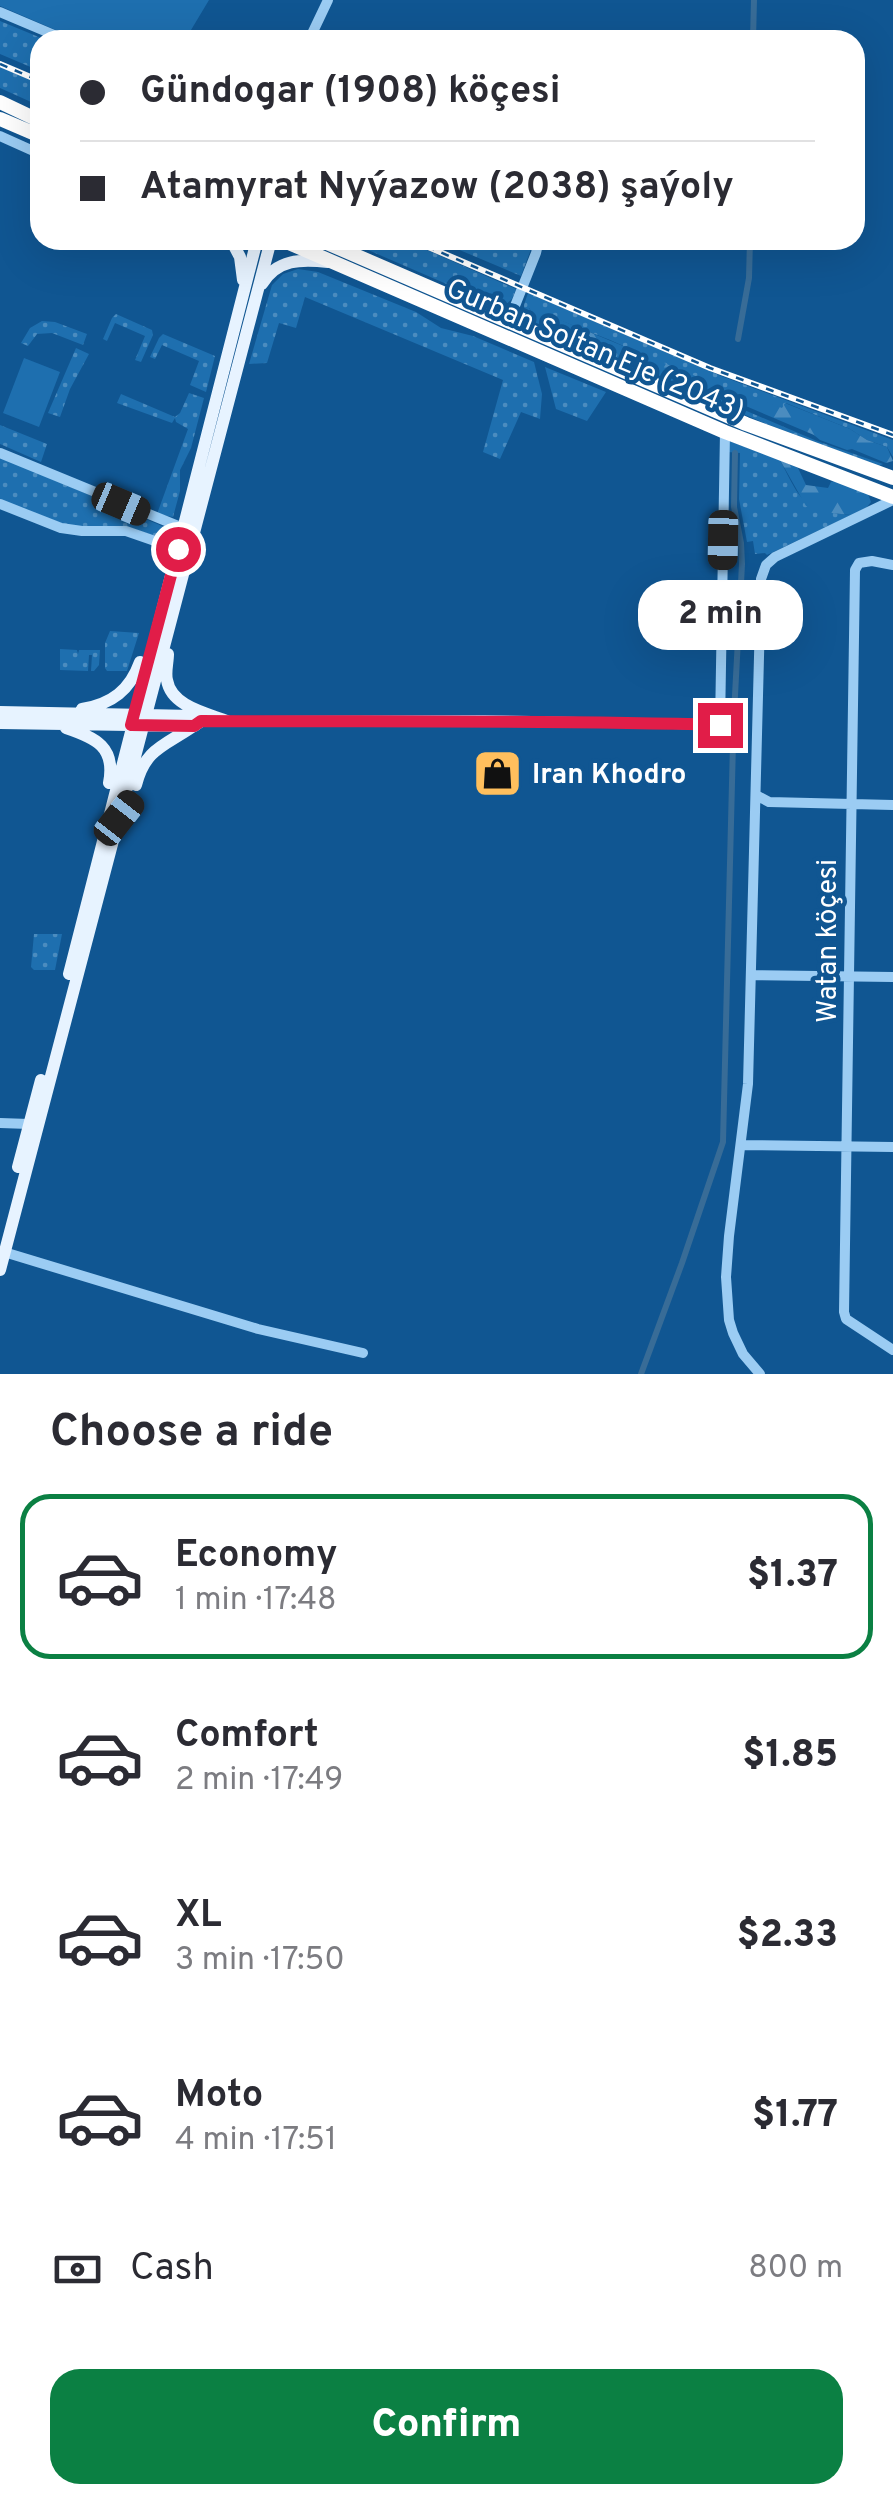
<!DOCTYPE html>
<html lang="en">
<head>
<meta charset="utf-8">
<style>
	:root { --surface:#fff; --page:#f2f2f3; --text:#2b2b33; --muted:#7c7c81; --line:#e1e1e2; --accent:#0b8043 }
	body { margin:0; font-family:Overpass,sans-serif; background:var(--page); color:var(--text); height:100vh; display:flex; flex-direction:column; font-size:38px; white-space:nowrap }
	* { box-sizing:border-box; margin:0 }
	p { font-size:32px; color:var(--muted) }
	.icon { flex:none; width:55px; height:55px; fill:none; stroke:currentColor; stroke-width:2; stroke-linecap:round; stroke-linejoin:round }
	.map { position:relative; height:1374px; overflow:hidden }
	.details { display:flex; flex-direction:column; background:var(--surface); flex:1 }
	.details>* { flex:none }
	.guide { position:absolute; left:30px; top:30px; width:835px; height:220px; border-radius:30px; box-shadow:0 10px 40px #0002; display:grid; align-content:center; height:220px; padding:0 50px; background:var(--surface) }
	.end { position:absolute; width:45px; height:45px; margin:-22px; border:12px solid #e11d48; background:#fff; box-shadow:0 0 0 5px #fff }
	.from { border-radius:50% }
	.bubble { position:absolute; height:70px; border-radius:30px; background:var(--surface); box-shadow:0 10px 40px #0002; font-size:32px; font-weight:800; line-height:70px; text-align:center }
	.car { position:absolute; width:30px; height:60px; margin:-30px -15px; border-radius:12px; box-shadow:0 0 8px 2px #0007; background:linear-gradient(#222 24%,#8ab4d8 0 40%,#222 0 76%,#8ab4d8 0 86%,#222 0) }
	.guide b { display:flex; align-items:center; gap:35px; height:95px; font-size:38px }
	.guide b+b { border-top:2px solid var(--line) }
	.guide i { width:25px; height:25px; background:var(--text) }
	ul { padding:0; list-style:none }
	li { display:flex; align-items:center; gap:30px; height:165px; margin:0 20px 15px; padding:0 30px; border:5px solid transparent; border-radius:30px }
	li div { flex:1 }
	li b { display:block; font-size:38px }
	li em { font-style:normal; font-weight:800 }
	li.selected { border-color:var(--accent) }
	li>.icon { width:90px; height:90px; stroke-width:1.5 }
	h2 { padding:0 50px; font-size:45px; line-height:120px }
	.pay { display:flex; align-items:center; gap:25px; height:110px; padding:0 50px; font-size:38px }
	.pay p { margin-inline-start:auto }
	.action { display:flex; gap:20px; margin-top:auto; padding:20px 50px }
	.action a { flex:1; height:115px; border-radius:30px; background:var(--accent); color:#fff; font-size:40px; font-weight:800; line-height:115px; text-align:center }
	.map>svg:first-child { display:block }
	.green { fill:url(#green-dots) }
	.forest { fill:url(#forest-firs) }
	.pitch { fill:#1e6faf }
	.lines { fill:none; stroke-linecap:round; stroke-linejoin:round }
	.canal { stroke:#386c97; stroke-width:6 }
	.minor { stroke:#9bccf3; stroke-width:10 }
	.major { stroke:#e7f3ff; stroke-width:12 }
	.highway { stroke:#fff; stroke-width:14 }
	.rail-casing { stroke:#fff; stroke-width:6 }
	.rail { stroke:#105692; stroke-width:2.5; stroke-dasharray:8; stroke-linecap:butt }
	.route { stroke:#e11d48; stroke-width:12 }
	.labels { text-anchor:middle; stroke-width:9; stroke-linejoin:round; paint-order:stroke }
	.street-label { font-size:28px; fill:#fff; stroke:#105692 }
	.poi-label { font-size:28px; font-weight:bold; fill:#fff; stroke:#105692; text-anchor:start }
</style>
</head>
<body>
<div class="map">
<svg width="893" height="1374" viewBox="0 0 893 1374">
	<defs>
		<pattern id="green-dots" width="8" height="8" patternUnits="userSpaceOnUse" patternTransform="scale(2.5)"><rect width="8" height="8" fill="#1e6faf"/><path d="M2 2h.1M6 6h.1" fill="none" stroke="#4b8cbf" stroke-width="1.8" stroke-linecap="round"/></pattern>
		<pattern id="forest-firs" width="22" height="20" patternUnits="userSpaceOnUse" patternTransform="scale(2.5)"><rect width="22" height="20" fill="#1e6faf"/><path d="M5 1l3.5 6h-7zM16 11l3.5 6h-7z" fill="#4b8cbf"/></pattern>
	</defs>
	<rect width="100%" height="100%" fill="#105692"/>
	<!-- green -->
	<path class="green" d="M0,21L46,40H40V71L0,54Z
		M0,67L40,84V106L0,88Z
		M345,240H404L516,289L512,299L502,308Z
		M436,240H532L531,249L521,276Z
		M298,269L318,272L416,312L441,328L473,336L534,362L542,394L540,419L521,412L500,459L483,452L503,380L305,297L296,328L279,323L267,363L249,364L272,285L283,274Z
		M528,293L721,376L893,440V457L887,447L867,440L850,429L786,403L783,409L750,396L740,398L610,340L529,308L534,316L608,348L618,350L732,402L730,406L525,318L524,305Z
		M116,314L152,330L153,335L141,362L135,360L145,336L115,323L107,341L103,339L112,318Z
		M42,321L55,322L87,334L83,345L52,333L37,334L28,346L21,343L30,328Z
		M530,322L733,409L735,406L817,441L883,464L879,466L764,423Z
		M163,334L215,356L206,392L190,385L199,361L162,345L155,359L150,357L159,338Z
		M76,348L89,354L70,389L60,417L48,413Z
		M545,367L606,392L587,421L556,409Z
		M189,393L204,398L191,448L180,470V491L173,517L157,514L188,429L176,422L175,418L172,423L117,403L121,394L175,417L180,413Z
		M0,425L47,444L41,462L0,444Z
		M729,441L780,460C801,501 803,511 851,515L767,555L765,553L755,554L753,541L747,542L739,499L740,453L728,452Z
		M0,457L169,529L166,540L129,527L69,526L0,500Z
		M110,631L139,633L127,671H107L105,668V643Z
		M60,649L77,650L78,654L79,650H100L99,665L94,671H91L92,655H89L88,671L60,670Z
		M34,934H62L55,970H34L31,967Z"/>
	<!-- forest -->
	<path class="forest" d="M529,307L722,387L741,398L750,395L782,408L785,403L850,429L867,440L887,447L893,461L886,463L852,449L847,450L820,440L814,435L533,316Z
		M780,460L798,468L806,485L828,488L831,482L835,481L868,494L871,502L867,507L851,515L822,512L806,506Z"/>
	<!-- pitch -->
	<path class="pitch" d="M0,0H209L185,40H79L0,6Z
		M24,358L60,372L39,427L3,413Z"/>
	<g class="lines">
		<!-- canal -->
		<path class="canal" d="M753,40L754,0
			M738,339L749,278L750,240
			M734,714L742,564L741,543L734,507L735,453
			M641,1374L682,1263L723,1142L733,743"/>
		<!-- minor -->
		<path class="minor" d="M0,12L66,40
			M309,40L328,0
			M0,136L40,154
			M509,321L536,253L539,240
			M0,453L183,528
			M0,504L61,528L82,531H126L178,549
			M893,565L872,561L859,563L855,570L844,1312L846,1319L893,1350
			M224,721L484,720L720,725L725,432
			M756,795L769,802L893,805
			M752,975L893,977
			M0,1123L29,1124
			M741,1145L893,1147
			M4,1252L258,1329L363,1353
			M760,1374L743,1354L733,1333L729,1320L726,1277L729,1236L748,1084L761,579L766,565L775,557L893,500"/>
		<!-- major -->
		<path class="major" d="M231,240L240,257L243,280
			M262,284C277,259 301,259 328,262
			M168,654C168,662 165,672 167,680C171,706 206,713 227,721
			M82,709C112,704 130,690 140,662
			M0,712L193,716L201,721
			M0,723L194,726L201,721
			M66,728C96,738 116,747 109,783
			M136,785C145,749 164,746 192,727
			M69,974L257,240
			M18,1167L41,1080
			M0,1270L271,240"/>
		<!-- highway -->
		<path class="highway" d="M0,102L40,121
			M0,119L40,136
			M282,240L725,432L893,497
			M320,240L746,424L893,478"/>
		<defs>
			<path id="rail" d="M0,64L40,81
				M412,240L710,368L893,435"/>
		</defs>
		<!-- rail casing -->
		<use href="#rail" class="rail-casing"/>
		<!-- rail -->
		<use href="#rail" class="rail"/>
	</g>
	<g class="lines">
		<!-- route -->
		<path class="route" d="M178,549L131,725L194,726L201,721C374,722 547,720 720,725"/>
	</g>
	<!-- icons -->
	<defs>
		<symbol id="shop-square" viewBox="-11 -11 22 22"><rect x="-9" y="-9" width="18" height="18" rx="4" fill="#ffbf5d" stroke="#105692"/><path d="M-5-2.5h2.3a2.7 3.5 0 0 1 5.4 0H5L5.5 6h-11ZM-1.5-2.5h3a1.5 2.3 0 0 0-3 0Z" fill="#111"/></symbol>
	</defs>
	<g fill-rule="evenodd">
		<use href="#shop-square" x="470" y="746" width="55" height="55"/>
	</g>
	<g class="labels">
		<!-- street labels -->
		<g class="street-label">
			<text transform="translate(596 348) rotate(23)" y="10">Gurban Soltan Eje (2043)</text>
			<text transform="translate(826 941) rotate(-90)" y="10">Watan köçesi</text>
		</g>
		<!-- poi labels -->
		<g class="poi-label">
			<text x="532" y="783">Iran Khodro</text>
		</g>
	</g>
</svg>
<i class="end from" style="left:178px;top:549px"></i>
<i class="end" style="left:720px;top:725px"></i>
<div class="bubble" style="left:638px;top:580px;width:165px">2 min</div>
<i class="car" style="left:121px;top:504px;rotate:113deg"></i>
<i class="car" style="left:723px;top:540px;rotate:181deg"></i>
<i class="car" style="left:119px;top:818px;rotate:38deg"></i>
<div class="guide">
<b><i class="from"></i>Gündogar (1908) köçesi</b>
<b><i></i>Atamyrat Nyýazow (2038) şaýoly</b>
</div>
</div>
<section class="details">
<h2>Choose a ride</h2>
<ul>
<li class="selected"><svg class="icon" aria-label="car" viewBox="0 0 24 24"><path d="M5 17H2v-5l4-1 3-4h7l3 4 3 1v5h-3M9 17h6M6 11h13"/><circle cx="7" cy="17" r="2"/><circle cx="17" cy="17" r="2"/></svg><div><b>Economy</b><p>1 min · 17:48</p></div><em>$1.37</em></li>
<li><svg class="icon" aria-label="car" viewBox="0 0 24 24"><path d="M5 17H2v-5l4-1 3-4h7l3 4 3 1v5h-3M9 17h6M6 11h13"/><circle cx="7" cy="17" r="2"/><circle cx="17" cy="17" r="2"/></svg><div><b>Comfort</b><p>2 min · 17:49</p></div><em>$1.85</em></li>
<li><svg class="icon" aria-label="car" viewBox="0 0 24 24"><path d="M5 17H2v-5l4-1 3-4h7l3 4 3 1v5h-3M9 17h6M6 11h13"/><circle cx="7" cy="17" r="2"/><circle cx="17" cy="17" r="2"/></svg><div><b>XL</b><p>3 min · 17:50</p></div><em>$2.33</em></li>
<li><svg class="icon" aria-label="car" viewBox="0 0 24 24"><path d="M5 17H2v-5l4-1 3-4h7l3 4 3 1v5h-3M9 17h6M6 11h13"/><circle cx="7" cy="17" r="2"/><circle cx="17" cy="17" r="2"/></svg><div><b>Moto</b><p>4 min · 17:51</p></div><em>$1.77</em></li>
</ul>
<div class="pay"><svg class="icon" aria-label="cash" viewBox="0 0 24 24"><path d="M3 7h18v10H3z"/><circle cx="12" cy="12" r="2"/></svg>Cash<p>800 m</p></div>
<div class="action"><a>Confirm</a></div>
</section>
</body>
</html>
